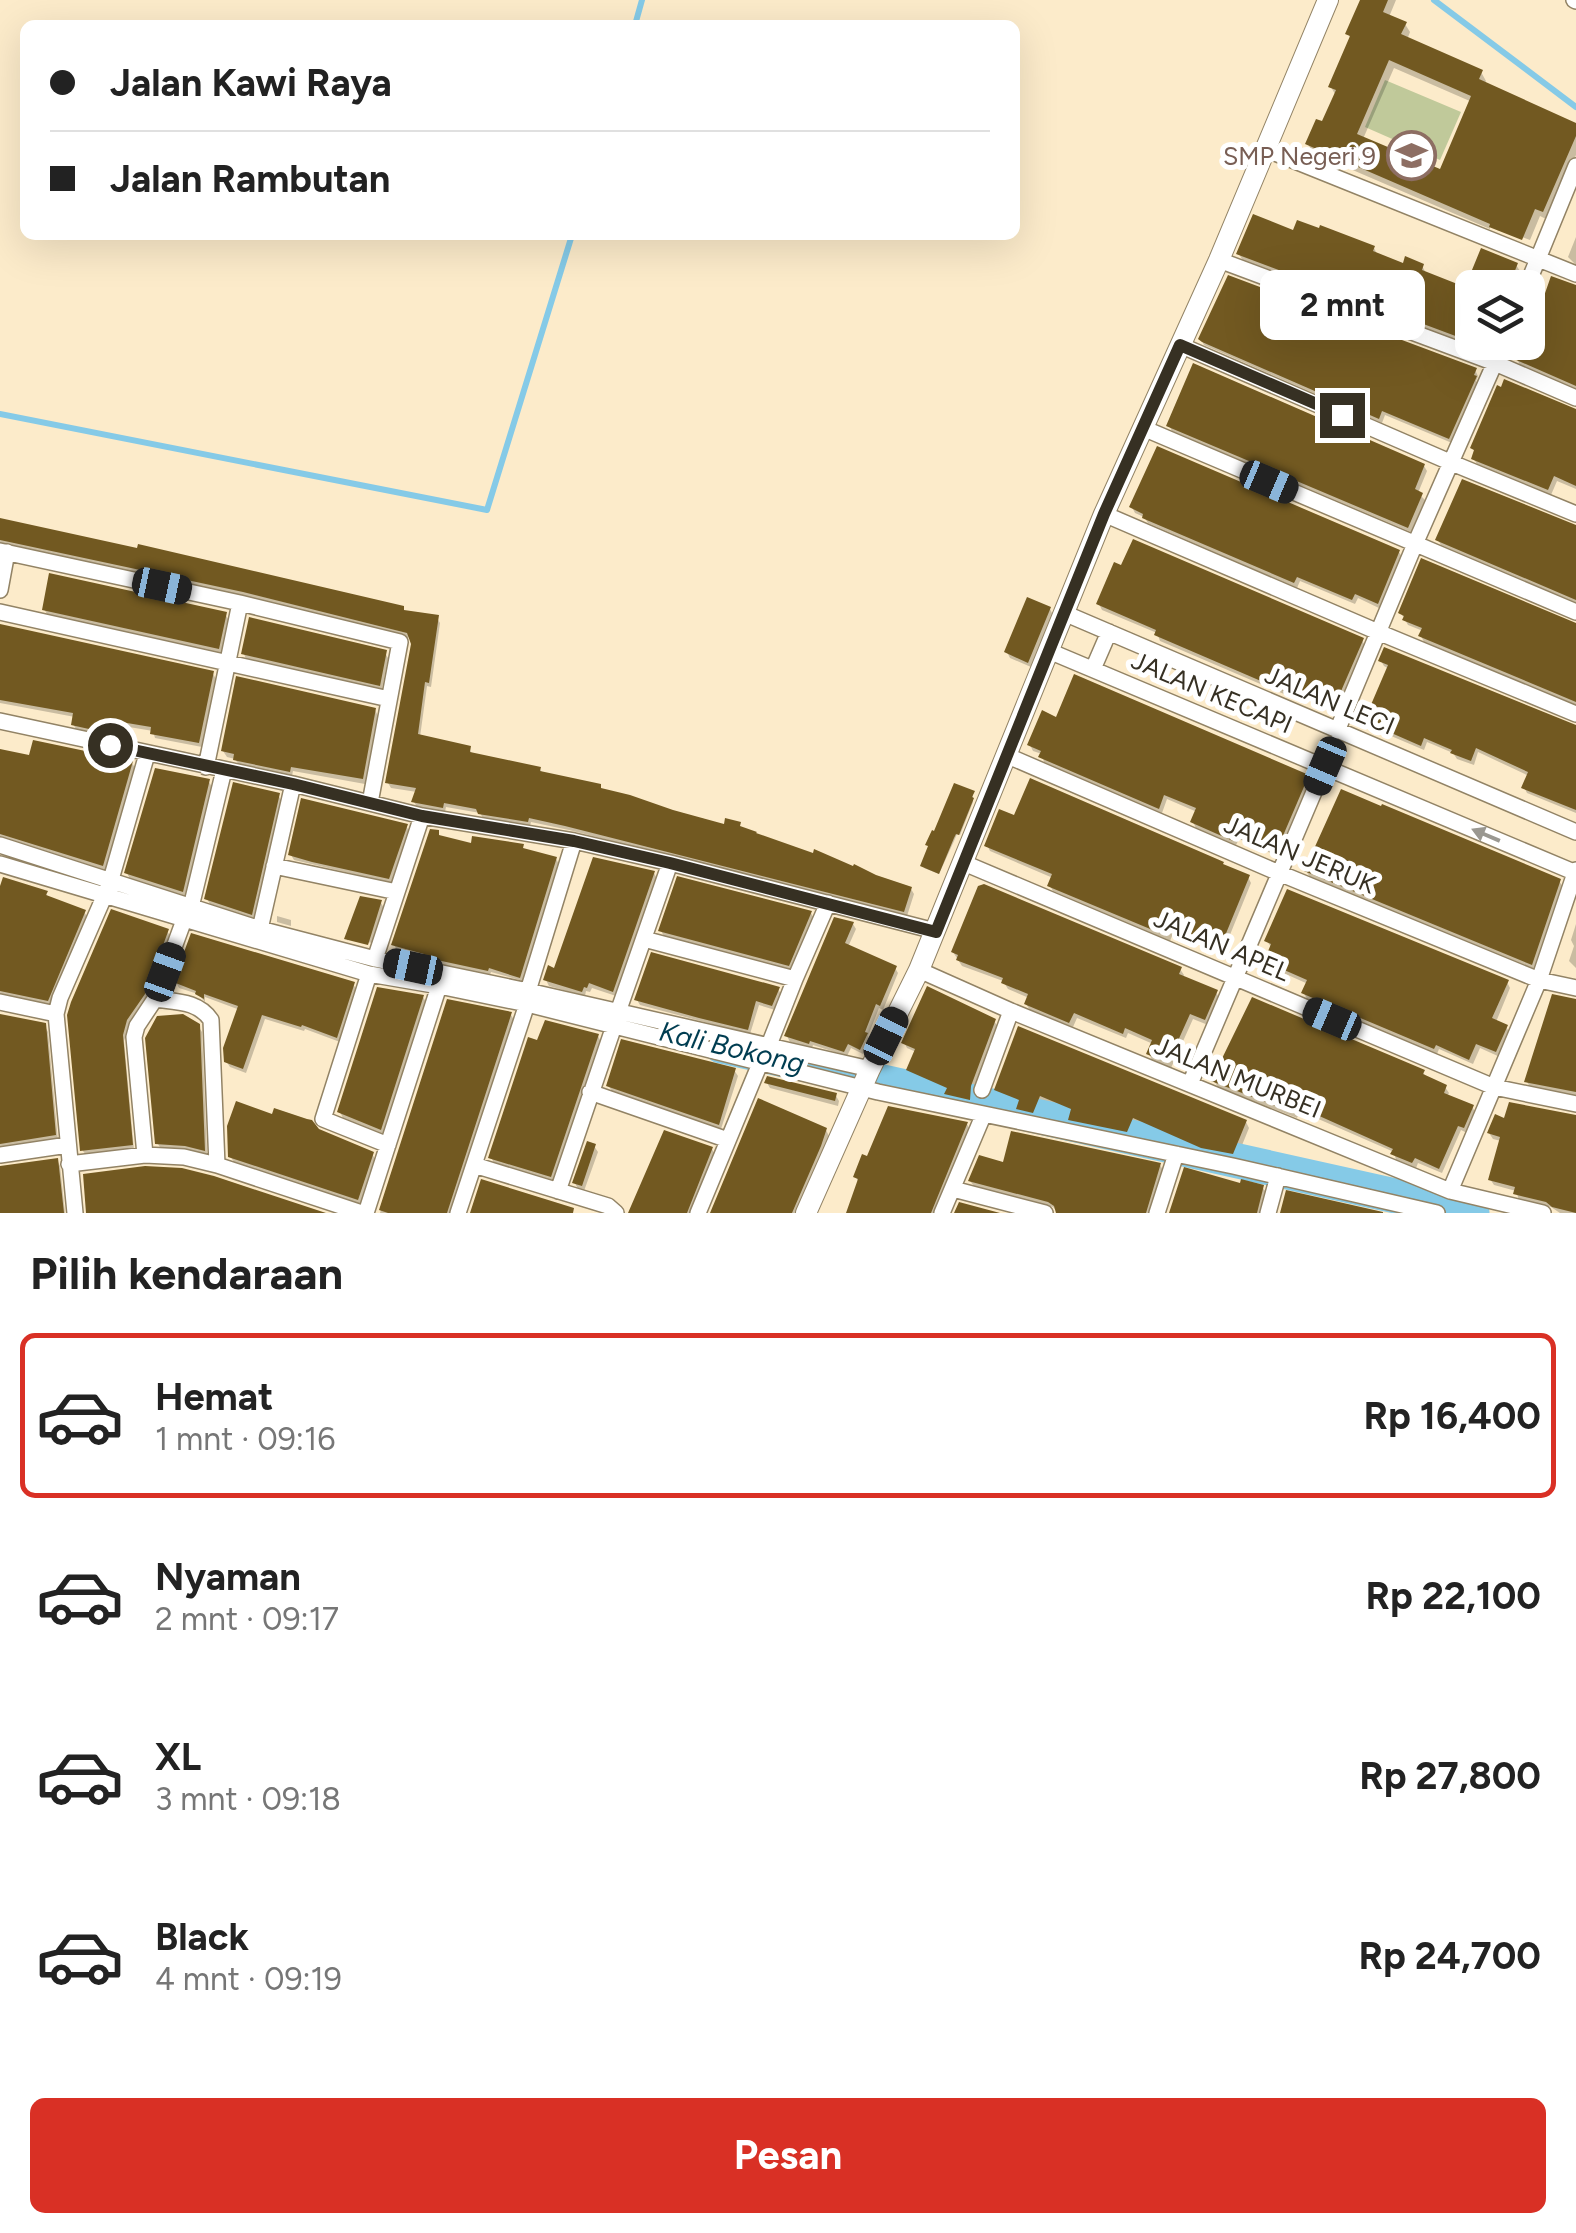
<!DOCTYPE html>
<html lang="id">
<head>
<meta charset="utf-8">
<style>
	:root { --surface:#fff; --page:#f6f6f6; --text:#222; --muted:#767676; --line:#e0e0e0; --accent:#d93025 }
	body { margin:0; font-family:Figtree,sans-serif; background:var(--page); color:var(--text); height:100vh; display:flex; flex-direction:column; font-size:38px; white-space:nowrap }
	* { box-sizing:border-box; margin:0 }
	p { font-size:32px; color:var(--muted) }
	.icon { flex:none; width:55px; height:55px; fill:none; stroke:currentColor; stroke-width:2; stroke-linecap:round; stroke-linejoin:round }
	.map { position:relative; height:1213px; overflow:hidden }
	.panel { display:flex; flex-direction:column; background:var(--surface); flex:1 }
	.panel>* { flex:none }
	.top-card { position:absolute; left:20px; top:20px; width:1000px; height:220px; border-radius:15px; box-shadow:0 10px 40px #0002; display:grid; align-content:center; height:220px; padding:0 30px; background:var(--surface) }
	.fabs { position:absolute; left:1455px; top:270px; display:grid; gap:20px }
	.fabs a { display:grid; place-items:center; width:90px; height:90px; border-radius:15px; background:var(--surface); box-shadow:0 10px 40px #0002; font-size:50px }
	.end { position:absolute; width:45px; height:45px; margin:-22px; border:12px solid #363023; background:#fff; box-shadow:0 0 0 5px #fff }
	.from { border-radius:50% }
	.bubble { position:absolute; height:70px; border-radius:15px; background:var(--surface); box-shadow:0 10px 40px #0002; font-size:32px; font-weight:700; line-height:70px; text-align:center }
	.car { position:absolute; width:30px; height:60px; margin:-30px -15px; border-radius:12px; box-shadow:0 0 8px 2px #0007; background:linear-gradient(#222 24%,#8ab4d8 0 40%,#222 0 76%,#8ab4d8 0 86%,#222 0) }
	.top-card b { display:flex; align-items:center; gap:35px; height:95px; font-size:38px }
	.top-card b+b { border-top:2px solid var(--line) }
	.top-card i { width:25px; height:25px; background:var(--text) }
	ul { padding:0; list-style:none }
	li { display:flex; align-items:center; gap:30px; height:165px; margin:0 20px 15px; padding:0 10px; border:5px solid transparent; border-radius:15px }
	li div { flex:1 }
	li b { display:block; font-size:38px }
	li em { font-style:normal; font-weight:700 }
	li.selected { border-color:var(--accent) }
	li>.icon { width:90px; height:90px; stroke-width:1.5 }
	h2 { padding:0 30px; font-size:45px; line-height:120px }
	.button { display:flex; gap:20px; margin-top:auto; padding:20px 30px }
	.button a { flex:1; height:115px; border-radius:15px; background:var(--accent); color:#fff; font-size:40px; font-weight:700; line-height:115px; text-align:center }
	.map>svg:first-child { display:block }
	.green { fill:#c0c99a }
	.shadow { fill:#0003; fill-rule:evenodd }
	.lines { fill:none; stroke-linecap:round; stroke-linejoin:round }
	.stream { stroke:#85cae7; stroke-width:6 }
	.river { stroke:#85cae7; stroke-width:35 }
	.building { fill:#725921; fill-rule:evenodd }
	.minor-casing { stroke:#928365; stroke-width:18 }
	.tertiary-casing { stroke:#928365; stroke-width:22 }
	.minor { stroke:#fff; stroke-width:15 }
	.tertiary { stroke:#fff; stroke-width:20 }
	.oneway { fill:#9a9891 }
	.route { stroke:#363023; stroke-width:12 }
	.labels { text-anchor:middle; stroke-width:10; stroke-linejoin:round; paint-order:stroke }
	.education-label { font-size:25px; fill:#785e54; stroke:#fff; text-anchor:end }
	.street-label { font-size:25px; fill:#363023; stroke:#fff }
	.water-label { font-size:28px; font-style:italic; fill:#003d51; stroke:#fff }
</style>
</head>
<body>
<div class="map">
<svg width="1576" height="1213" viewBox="0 0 1576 1213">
	<rect width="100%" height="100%" fill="#fcebca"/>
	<!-- green -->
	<path class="green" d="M1385,80L1461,112L1440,160L1365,127Z"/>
	<!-- shadow -->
	<path class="shadow" d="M1363,0H1396L1389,17L1405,24L1410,32L1407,40L1481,72L1486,81L1484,85L1576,126V155L1548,220L1540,216L1530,240L1490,225V229L1313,153L1308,144L1324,125L1336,96L1331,87L1351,39L1348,34ZM1394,68L1472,102L1442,172L1363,139Z
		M1294,233L1374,248L1378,256L1404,266H1422L1426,273L1467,290L1482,251L1516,265L1520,271L1514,288H1472V342H1492L1488,352L1243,261L1239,254Z
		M1576,237V265L1568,257Z
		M1576,288V389L1520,365L1517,359L1528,342V337L1531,338Z
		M1201,339L1475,370L1478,376L1476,381L1478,384L1452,443L1385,415L1382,423L1204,345Z
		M1576,411V489L1557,481L1551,495L1477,464L1473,458L1476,453L1472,448Z
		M1169,425L1424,466L1427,471L1418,493L1425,500L1411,532L1172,431Z
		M1132,507L1399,552L1402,557L1381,609L1358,598L1355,604L1300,581L1297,588L1148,523L1144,517L1135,513Z
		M0,520L405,613L437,618L440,623L431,687L427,686L420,737L469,749L473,755L540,769L543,774L742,830L911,889L914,894L907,916L569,830L531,822L530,826L483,818L480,813L446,807L445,812L417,807L414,802L417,792L391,788L388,783L414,644L411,638L247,597L6,544L0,545Z
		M1576,527V603L1441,545L1438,540Z
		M1099,604L1362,640L1365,646L1339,710L1308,697L1305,703L1160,641L1157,633L1102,610Z
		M44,609L225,614L228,619L221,653L47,614Z
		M1050,609L1053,615L1031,667L1010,658L1007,652Z
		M1401,613L1576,625V705L1424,642L1421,636L1423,631L1408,625Z
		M0,626L213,674L216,679L202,747L155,738L153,731L111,724L109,736L76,729L73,724L75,717L0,703Z
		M385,653L388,658L382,689L246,659L244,654Z
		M1381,661L1576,727V813L1527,793L1524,787L1529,776L1478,752L1474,765L1457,759L1453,753L1427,742L1424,750L1370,727L1367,721L1389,669L1384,666Z
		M375,710L378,716L365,784L293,771L292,776L239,765L235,759L227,757L223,751Z
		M1057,720L1307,777L1311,782L1279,857L1239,839L1236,845L1196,828L1193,822L1197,812L1167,799L1162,813L1044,762L1042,754L1033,751L1030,745Z
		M0,752L31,758L132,763L135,768L105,870L6,838L0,841Z
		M209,782L212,787L185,896L130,879L127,873Z
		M973,793V802L960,835L957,834L954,841L939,874L924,868Z
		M278,795L281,800L254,918L210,904L207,899Z
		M1015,818L1224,867L1248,877L1251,883L1223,952L1174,931L1170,941L1053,891L1050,886L1053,878L990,851L987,845Z
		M406,826L409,831L392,883L294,860L291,855Z
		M438,833L441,838L473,846H522L525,851L556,859L559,864L523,981L491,972L490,975L428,962L426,958L397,950L394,945Z
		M1306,871L1559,881L1563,887L1535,969L1310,877Z
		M654,873L657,879L616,996L592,988L590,992L586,991L585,996L549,986L546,980Z
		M0,889L46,893L49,899L84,912L88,918L51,1005L0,998Z
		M362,899L381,903L384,908L372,943L348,938V941L347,939Z
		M811,913L814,919L791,970L664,936L661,931Z
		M277,916L291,920V926L277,922Z
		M853,924L856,929L848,947L895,968L898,973L883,1010L879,1008L868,1036L870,1041L863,1054L851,1048L847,1056L813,1045L812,1048L790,1042L787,1036Z
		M1576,924V968L1569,961L1574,946L1571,940Z
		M167,931L170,936L147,999L129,1026L124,1041L134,1150L86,1155L83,1151L70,1015Z
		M1267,941L1507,982L1510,988L1496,1022L1506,1027L1510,1033L1500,1057L1480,1048L1473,1064L1439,1049L1437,1054L1307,999L1304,993L1308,984L1270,967L1267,961L1271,947Z
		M953,952L1180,969L1184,975L1182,978L1216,992L1219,998L1208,1025L1193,1019L1171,1068L1152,1060L1149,1054L1153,1044L1128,1033L1126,1038L1077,1018L1073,1027L1030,1010L1026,1004L1029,998L1008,989L1003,981L962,966Z
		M176,982L353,984L356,989L340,1042L305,1029L304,1031L265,1019L246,1073L230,1067L226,1061L240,1010L205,997V1002L198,994L179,988Z
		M778,989L781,994L775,1010L759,1005L750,1034L640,1005L637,1000Z
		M423,997L426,1002L383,1134L343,1118L340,1112Z
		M1576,1001V1097L1530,1087L1527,1082Z
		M448,1002L511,1015L514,1020L450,1213H380Z
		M0,1016L44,1025L48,1032L58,1141L0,1150Z
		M994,1021L998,1027L973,1093L972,1104L950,1100L948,1092L912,1075L908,1070L916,1052L907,1048L904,1042Z
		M198,1026L202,1032L207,1154L189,1150L161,1149L158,1144Z
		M598,1036L601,1042L554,1181L494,1163L491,1157L539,1044Z
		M734,1070L738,1076L721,1129L612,1091L608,1085Z
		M1423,1072L1427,1079L1445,1087L1449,1093L1447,1097L1472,1107L1476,1113L1467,1133L1461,1130L1442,1173L1418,1163L1416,1168L1396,1160L1394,1152L1300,1111L1297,1118L1218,1087L1214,1081Z
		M767,1083L836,1096L839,1101L838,1106L770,1088Z
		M997,1090L1246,1122L1249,1128L1236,1160L1206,1153L1136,1123L1130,1138L1074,1126L1070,1120L1072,1113L1043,1101L1036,1118L1023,1115L1019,1109L1020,1104L1000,1096Z
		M759,1102L826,1130L829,1136L796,1213H713Z
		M1576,1117V1213H1560L1551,1207L1519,1200L1516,1191L1494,1185L1490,1179L1501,1141L1493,1139L1489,1133L1506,1121Z
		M967,1124L970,1130L935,1213H849L859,1184L856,1177L868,1159Z
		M317,1132L372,1154L375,1159L361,1204L234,1162L230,1156Z
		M665,1133L712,1149L715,1155L692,1213H631Z
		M594,1146L598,1152L584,1191L578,1189L575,1183Z
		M57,1160L60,1166L65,1213H0V1169Z
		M1005,1165H1160L1163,1170L1149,1213L1064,1211L1059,1213L1053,1207L974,1186L970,1181Z
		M1185,1170L1242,1186L1262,1187L1266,1192L1261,1213H1171Z"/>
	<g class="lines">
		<!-- stream -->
		<path class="stream" d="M1434,0L1576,107
			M635,25L642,0
			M0,414L487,510L572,235"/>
		<!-- river -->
		<path class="river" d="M721,1046L1472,1213"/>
	</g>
	<!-- building -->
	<path class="building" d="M1360,0H1388L1383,12L1407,22L1401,34L1483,70L1479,79L1576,123V136L1543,212L1535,209L1522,240L1489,227L1490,224L1305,144L1316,119L1322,121L1336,90L1328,87L1350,36L1345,34ZM1389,60L1471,96L1440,169L1357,134Z
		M1253,214L1293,230L1297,220L1319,228L1320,225L1375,246L1373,251L1403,263L1405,256L1424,264L1422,270L1465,287L1481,248L1518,263L1508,288H1466L1472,290V342H1487L1485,347L1236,254Z
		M1228,275L1477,368L1474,375L1477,376L1449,439L1382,411L1379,419L1202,342L1198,339Z
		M1551,276L1576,285V386L1514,359L1521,342H1528Z
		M1193,363L1425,464L1415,489L1423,493L1408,528L1166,426Z
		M1504,379L1576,409V486L1554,476L1548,490L1471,459L1474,450L1470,448L1497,385L1501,387Z
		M1157,446L1400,550L1378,604L1355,594L1352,600L1297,577L1294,583L1142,518L1143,514L1129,507Z
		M1462,479L1576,525V600L1435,540Z
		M0,518L137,548L138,544L404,606V610L439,615L429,683L425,682L418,734L471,746L470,752L541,767L540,771L601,784V788L630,795L673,810L724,824L725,818L741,822L740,826L757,832L756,833L813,853L814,849L853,866L854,864L876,875L912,887L904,912L565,826L529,818L528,822L478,814L476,809L444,803L443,808L411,802L416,788L385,783L411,644L407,633L243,592L0,540Z
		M1133,539L1364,638L1335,705L1304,692L1302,698L1289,693L1154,635L1156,630L1096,604L1114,562L1121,565Z
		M1421,558L1576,623V702L1418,636L1422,628L1402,620L1404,616L1398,613Z
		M49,573L227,612L219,649L42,610Z
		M1027,597L1051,607L1028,663L1004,652Z
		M249,617L387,650L380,686L241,654Z
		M0,624L214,671L199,743L150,734L151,727L109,720L107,733L71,725L73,713L0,700Z
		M1384,647L1576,725V810L1521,788L1528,772L1476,748L1471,761L1450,753L1452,750L1424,738L1421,746L1364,721L1388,665L1378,661Z
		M1074,674L1309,775L1276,852L1236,835L1233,841L1190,822L1196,808L1164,795L1159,809L1038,757L1041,751L1027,745L1042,710L1056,717Z
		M236,676L376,708L363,779L291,767L290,772L233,760L234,754L221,751Z
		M33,740L133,761L103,866L0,834V749L29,755Z
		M155,768L210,779L183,892L124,873Z
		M1030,778L1224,862L1223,864L1250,875L1220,948L1171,927L1167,936L1047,886L1052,874L984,846L999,809L1014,815Z
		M233,782L280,793L252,915L204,899Z
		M954,783L975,791L972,797L974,798L959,835L956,834L954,838L939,874L920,866L928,846L925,845L932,830L934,831Z
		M1341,789L1381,806L1382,804L1561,879L1532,965L1304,871Z
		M301,798L408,824L389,879L312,862L288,855Z
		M430,829L439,830V835L471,843L472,836L524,844L523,848L557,857L520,978L489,968L488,971L423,957L424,954L391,945Z
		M593,857L655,871L613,992L589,983L587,988L584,987L582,992L543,980L548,965L554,968Z
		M677,876L812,911L789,966L658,931Z
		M3,877L48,891L46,895L86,910L48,1001L0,991V886Z
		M984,884L1182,967L1179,974L1218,990L1205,1020L1190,1014L1168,1063L1146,1054L1152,1040L1125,1028L1123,1034L1074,1013L1069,1023L1024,1004L1028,994L1001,983L1003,978L956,960L958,955L951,952L978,886Z
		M1287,889L1509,980L1492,1018L1508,1025L1496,1052L1476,1044L1469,1060L1436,1045L1434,1049L1301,993L1307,980L1264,961L1271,944L1264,941Z
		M360,896L382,900L368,945L344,939Z
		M111,909L169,929L145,994L127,1020L123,1035L133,1145L80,1151L67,1015L71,1002Z
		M834,917L854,922L845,943L897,966L880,1006L876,1004L865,1032L868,1033L860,1050L848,1044L844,1052L810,1041L809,1044L784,1036Z
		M191,933L355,982L337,1038L302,1025L301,1027L262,1015L243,1069L224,1062L223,1048L238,1006L204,994V999L195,994L196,991L173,982Z
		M651,952L780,987L772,1006L756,1001L748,1030L699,1018L634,1000Z
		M927,986L996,1019L971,1086L970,1100L944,1094L947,1088L906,1070L915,1049L901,1043Z
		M377,987L424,995L381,1130L337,1112Z
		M1552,994L1576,999V1092L1524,1082Z
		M1252,997L1425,1070L1423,1074L1447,1085L1444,1093L1474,1105L1464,1128L1458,1126L1439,1169L1415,1158L1412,1163L1390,1154L1393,1149L1297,1106L1294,1113L1211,1081Z
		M447,999L512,1012L447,1213H388L379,1210Z
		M0,1014L46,1023L56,1135L0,1144Z
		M183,1014L200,1024L205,1151L185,1146L155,1144L145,1038L157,1016Z
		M545,1020L599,1034L551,1177L488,1158L528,1037L537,1040Z
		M1018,1026L1247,1120L1233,1154L1201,1148L1133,1118L1127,1132L1068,1120L1071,1109L1040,1096L1033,1113L1016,1109L1019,1100L994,1090Z
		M621,1039L736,1068L719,1125L606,1086Z
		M767,1076L837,1093L835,1101L764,1083Z
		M758,1098L827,1128L821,1146L792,1213H710Z
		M236,1101L272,1114L274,1108L307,1119L312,1120L319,1129L374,1152L358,1200L228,1157L227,1126Z
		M1509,1102L1576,1115V1213L1552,1207L1546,1202L1513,1194L1515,1187L1488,1180L1500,1137L1487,1133L1495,1114L1504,1118Z
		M888,1106L968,1122L931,1213H846L858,1179L853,1177L862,1154L867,1156Z
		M664,1130L713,1147L687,1213H628Z
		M1011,1131L1161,1163L1146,1213H1056L1054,1206L1048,1202L968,1181L979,1155L1003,1162Z
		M587,1141L596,1144L582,1186L572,1183Z
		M58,1158L64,1213H0V1166Z
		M145,1166L182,1168L214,1176L326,1213H86L83,1174Z
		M1184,1167L1240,1183L1241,1179L1264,1185L1257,1213H1169Z
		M481,1179L574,1208L573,1213H470Z
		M1286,1190L1383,1212V1213H1280Z
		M959,1202L1000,1213H954Z"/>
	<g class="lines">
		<defs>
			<path id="minor" d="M1574,0L1576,1
				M1265,149L1576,274
				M1219,260L1495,363L1576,398
				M1526,288L1576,166
				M1180,345L1452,463L1576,514
				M1143,428L1576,612
				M1104,514L1378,632L1576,714
				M0,551L240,603L400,642L370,803
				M0,590L7,552
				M0,612L389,699
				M1064,613L1576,832
				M1049,651L1576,873
				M1093,669L1109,632
				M0,721L293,784L422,816L574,841L670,863L935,931
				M1337,731L1415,544L1504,342
				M1008,756L1279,873L1539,980L1576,988
				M206,767L240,603
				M0,845L260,929L375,959L528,991L870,1069
				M964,863L1494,1087L1576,1104
				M0,864L369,974L439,986L527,1004L878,1092L1233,1166L1437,1213
				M274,866L397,892
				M191,907L224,770
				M260,929L293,784
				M644,939L795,979L769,1045
				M375,959L422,816
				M919,970L1011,1011L1450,1191L1543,1213
				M369,974L323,1119L388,1145
				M795,979L828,903
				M155,999C177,1002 198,1001 211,1020L217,1165
				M0,1002L56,1014
				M618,1012L670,863
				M1190,1084L1325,766
				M982,1090L1011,1011
				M590,1092L728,1140
				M0,1155L68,1145
				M145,1155L134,1037L137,1026L155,999L184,920
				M69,1164L145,1155L184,1157L217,1165L362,1213
				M474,1165L608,1206L616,1213
				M953,1189L1045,1213
				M558,1191L614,1026
				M1450,1191L1539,980L1576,870
				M75,1213L56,1014L60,998L110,883L147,754
				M366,1213L439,986
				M458,1213L527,1004L528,991L574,841
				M698,1213L761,1061
				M942,1213L983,1116
				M1157,1213L1176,1154
				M1268,1213L1278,1176"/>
			<path id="tertiary" d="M806,1213L870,1069L919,970L1104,514L1219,260L1328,0"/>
		</defs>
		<!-- minor casing -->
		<use href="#minor" class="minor-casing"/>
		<!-- tertiary casing -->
		<use href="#tertiary" class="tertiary-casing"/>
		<!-- minor -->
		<use href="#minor" class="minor"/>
		<!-- tertiary -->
		<use href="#tertiary" class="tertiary"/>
	</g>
	<!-- one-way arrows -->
	<defs><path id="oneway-solid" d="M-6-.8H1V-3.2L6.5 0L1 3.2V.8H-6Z" transform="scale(2.5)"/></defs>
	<use class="oneway" href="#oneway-solid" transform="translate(1486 835) rotate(-157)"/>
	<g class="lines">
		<!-- route -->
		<path class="route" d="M110,745L293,784L422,816L574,841L670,863L936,932L1104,514L1180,345L1342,415"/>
	</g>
	<!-- icons -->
	<defs>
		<symbol id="school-ring" viewBox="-11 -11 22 22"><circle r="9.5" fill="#fff" stroke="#8d6e63" stroke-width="1.5"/><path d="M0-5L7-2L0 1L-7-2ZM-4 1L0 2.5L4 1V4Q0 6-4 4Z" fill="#8d6e63"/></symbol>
	</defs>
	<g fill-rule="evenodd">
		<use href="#school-ring" x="1384" y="128" width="55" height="55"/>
	</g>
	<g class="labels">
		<!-- education labels -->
		<g class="education-label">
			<text x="1376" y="165">SMP Negeri 9</text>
		</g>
		<!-- street labels -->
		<g class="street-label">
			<text transform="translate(1212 692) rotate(23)" y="9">JALAN KECAPI</text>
			<text transform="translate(1330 700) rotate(23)" y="9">JALAN LECI</text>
			<text transform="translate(1300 854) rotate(23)" y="9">JALAN JERUK</text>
			<text transform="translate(1222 945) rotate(23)" y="9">JALAN APEL</text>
			<text transform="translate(1238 1077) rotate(22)" y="9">JALAN MURBEI</text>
		</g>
		<!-- water labels -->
		<g class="water-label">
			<text transform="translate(732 1047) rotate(13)" y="10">Kali Bokong</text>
		</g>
	</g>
</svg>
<div class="fabs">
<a><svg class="icon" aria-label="layers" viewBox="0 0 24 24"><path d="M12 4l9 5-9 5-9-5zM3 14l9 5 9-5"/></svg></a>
</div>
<i class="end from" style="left:110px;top:745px"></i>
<i class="end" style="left:1342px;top:415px"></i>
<div class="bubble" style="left:1260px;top:270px;width:165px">2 mnt</div>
<i class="car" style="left:1269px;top:482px;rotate:113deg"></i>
<i class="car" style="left:162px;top:586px;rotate:102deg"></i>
<i class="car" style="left:1325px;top:766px;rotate:203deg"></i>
<i class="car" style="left:413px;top:967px;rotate:282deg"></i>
<i class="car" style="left:165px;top:972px;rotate:20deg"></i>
<i class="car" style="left:1332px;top:1019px;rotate:293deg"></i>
<i class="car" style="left:886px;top:1036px;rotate:26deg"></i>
<div class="top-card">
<b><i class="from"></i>Jalan Kawi Raya</b>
<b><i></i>Jalan Rambutan</b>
</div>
</div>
<section class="panel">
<h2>Pilih kendaraan</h2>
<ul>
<li class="selected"><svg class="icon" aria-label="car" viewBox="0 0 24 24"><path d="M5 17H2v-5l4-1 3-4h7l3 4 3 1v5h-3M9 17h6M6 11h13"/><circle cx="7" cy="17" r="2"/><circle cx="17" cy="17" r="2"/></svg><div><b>Hemat</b><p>1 mnt · 09:16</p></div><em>Rp 16,400</em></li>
<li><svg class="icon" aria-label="car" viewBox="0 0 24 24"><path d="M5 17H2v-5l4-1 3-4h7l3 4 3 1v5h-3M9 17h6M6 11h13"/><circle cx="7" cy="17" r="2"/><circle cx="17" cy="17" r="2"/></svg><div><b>Nyaman</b><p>2 mnt · 09:17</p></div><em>Rp 22,100</em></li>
<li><svg class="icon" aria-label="car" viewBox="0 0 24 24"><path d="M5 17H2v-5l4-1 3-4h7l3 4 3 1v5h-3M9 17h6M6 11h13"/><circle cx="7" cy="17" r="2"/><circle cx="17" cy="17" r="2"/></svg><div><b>XL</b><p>3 mnt · 09:18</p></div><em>Rp 27,800</em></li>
<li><svg class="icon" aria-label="car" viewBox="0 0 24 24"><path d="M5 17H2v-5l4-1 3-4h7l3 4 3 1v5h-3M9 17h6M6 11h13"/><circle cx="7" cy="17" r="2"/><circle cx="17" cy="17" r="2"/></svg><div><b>Black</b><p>4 mnt · 09:19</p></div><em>Rp 24,700</em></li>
</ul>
<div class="button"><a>Pesan</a></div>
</section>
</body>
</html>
